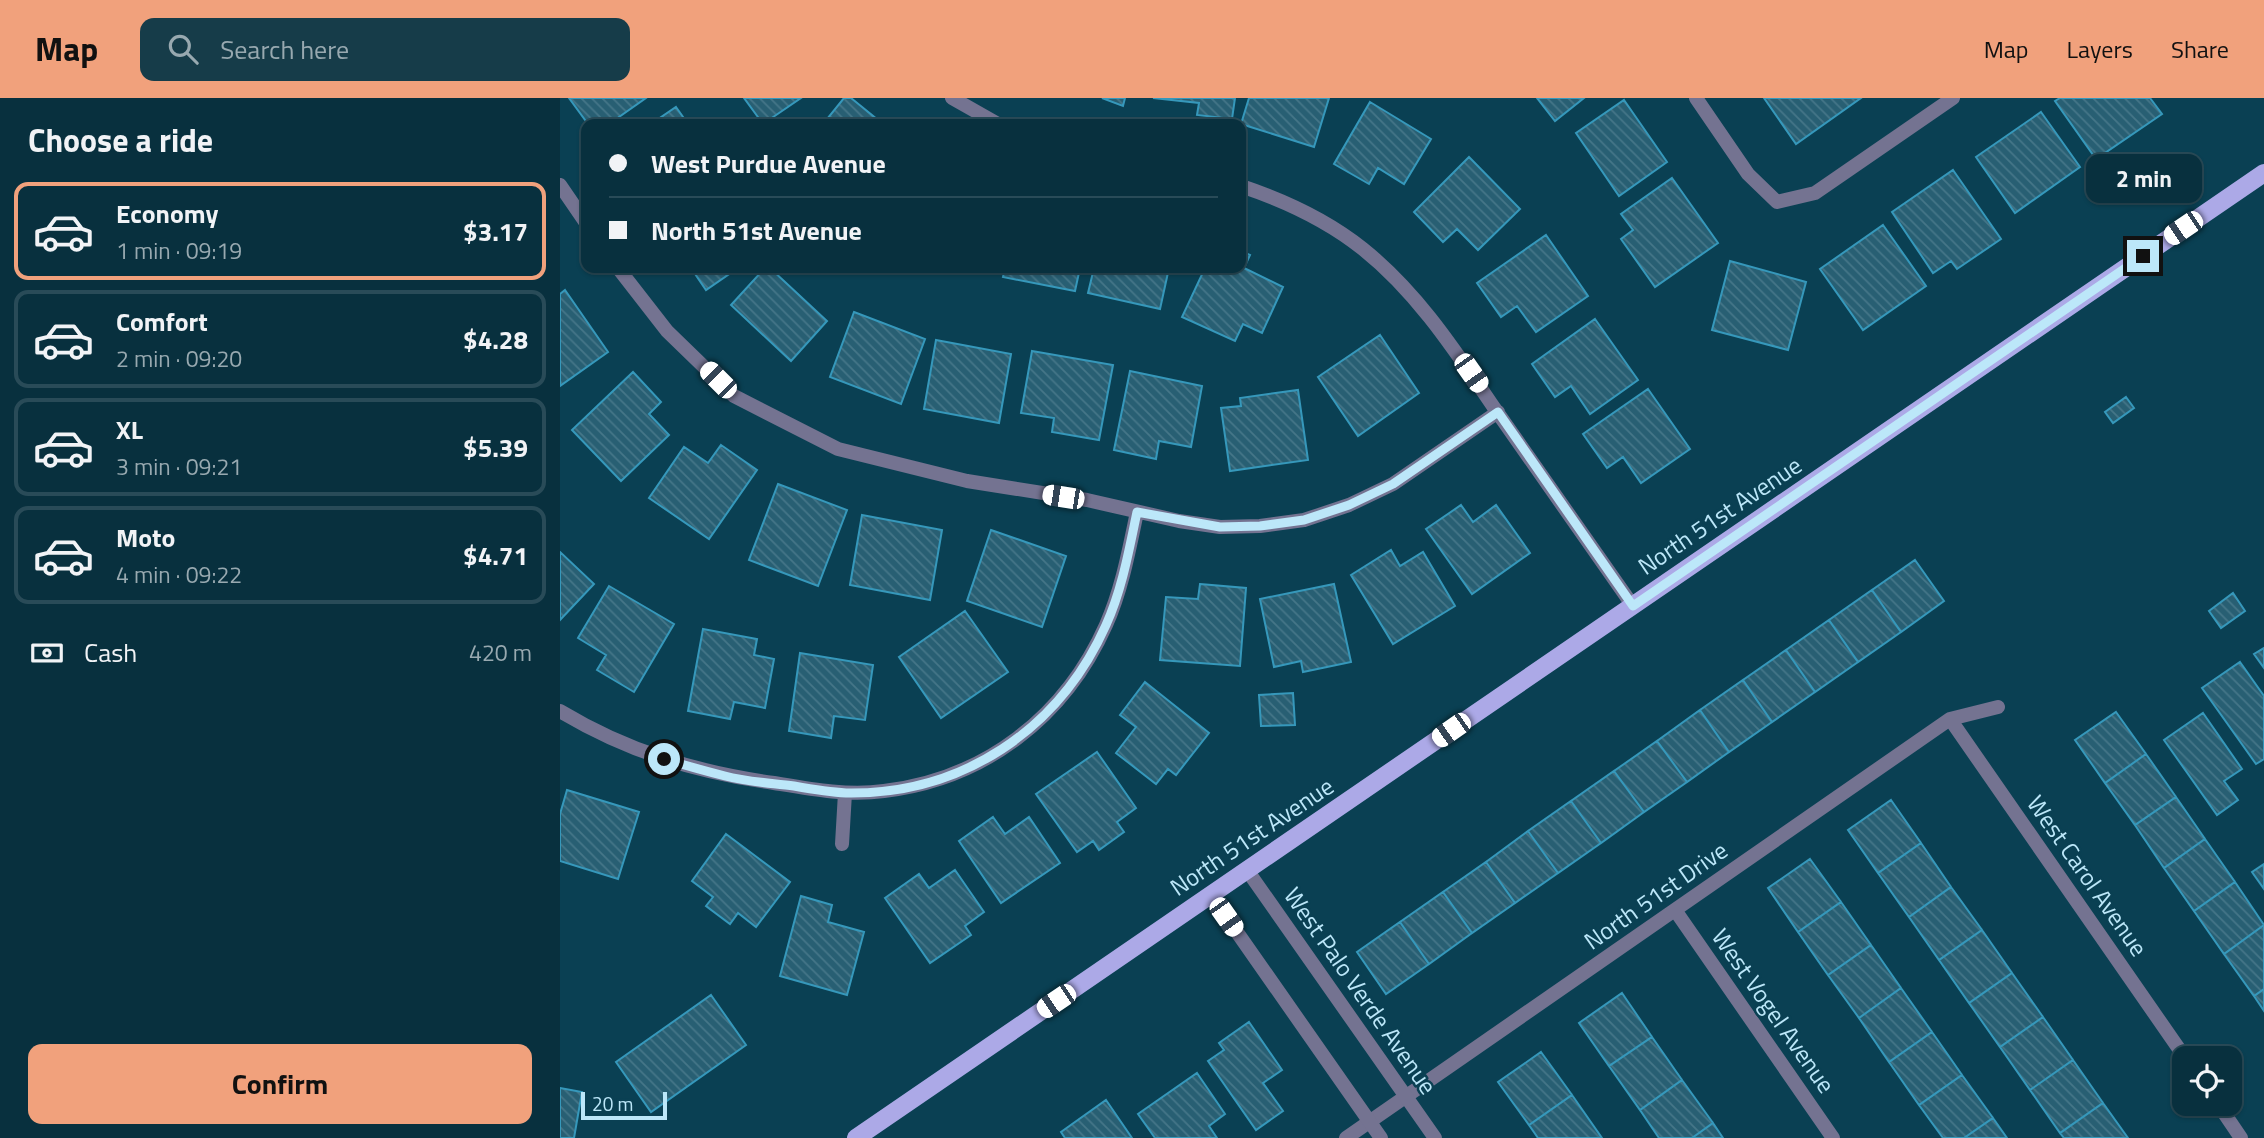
<!DOCTYPE html>
<html lang="en">
<head>
<meta charset="utf-8">
<style>
	:root { --surface:#08303e; --page:#163c49; --text:#f1f3f6; --muted:#98a9b0; --line:#294b58; --accent:#f1a17c }
	body { margin:0; font-family:"Titillium Web",sans-serif; background:var(--page); color:var(--text); height:100vh; display:flex; flex-direction:column; font-size:26px; white-space:nowrap }
	* { box-sizing:border-box; margin:0 }
	p { font-size:23px; color:var(--muted) }
	.icon { flex:none; width:38px; height:38px; fill:none; stroke:currentColor; stroke-width:2; stroke-linecap:round; stroke-linejoin:round }
	.map { position:relative; flex:1; overflow:hidden }
	.side { display:flex; flex-direction:column; background:var(--surface); width:560px }
	.side>* { flex:none }
	.hud { position:absolute; left:21px; top:21px; width:665px; height:154px; border-radius:14px; box-shadow:0 2px 5px #0004,0 0 0 2px var(--line); display:grid; align-content:center; height:154px; padding:0 28px; background:var(--surface) }
	.buttons { position:absolute; left:1612px; top:948px; display:grid; gap:14px }
	.buttons a { display:grid; place-items:center; width:70px; height:70px; border-radius:14px; background:var(--surface); box-shadow:0 2px 5px #0004,0 0 0 2px var(--line); font-size:35px }
	.scale { position:absolute; left:21px; bottom:18px; width:86px; box-sizing:border-box; padding-left:7px; border:4px solid #bce7f9; border-top:0; font-size:19px; line-height:24px; white-space:nowrap; color:#bce7f9; -webkit-text-stroke:5px #0a4053; paint-order:stroke }
	.end { position:absolute; width:32px; height:32px; margin:-16px; border:9px solid #bce7f9; background:#111; box-shadow:0 0 0 4px #111 }
	.from { border-radius:50% }
	.bubble { position:absolute; height:49px; border-radius:14px; background:var(--surface); box-shadow:0 2px 5px #0004,0 0 0 2px var(--line); font-size:23px; font-weight:700; line-height:49px; text-align:center }
	.car { position:absolute; width:21px; height:42px; margin:-21px -10px; border-radius:9px; box-shadow:0 0 5px 2px #0007; background:linear-gradient(#fff 24%,#345 0 40%,#fff 0 76%,#345 0 86%,#fff 0) }
	.hud b { display:flex; align-items:center; gap:24px; height:66px; font-size:26px }
	.hud b+b { border-top:2px solid var(--line) }
	.hud i { width:18px; height:18px; background:var(--text) }
	ul { padding:0; list-style:none }
	li { display:flex; align-items:center; gap:21px; height:98px; margin:0 14px 10px; padding:0 14px; border:4px solid var(--line); border-radius:14px }
	li div { flex:1 }
	li b { display:block; font-size:26px }
	li em { font-style:normal; font-weight:700 }
	li.current { border-color:var(--accent) }
	li>.icon { width:63px; height:63px; stroke-width:1.5 }
	h2 { padding:0 28px; font-size:32px; line-height:84px }
	.pay { display:flex; align-items:center; gap:18px; height:77px; padding:0 28px; font-size:26px }
	.pay p { margin-inline-start:auto }
	.action { display:flex; gap:14px; margin-top:auto; padding:14px 28px }
	.action a { flex:1; height:80px; border-radius:14px; background:var(--accent); color:#111; font-size:28px; font-weight:700; line-height:80px; text-align:center }
	header { display:flex; align-items:center; gap:42px; box-sizing:border-box; height:98px; padding:0 35px; background:var(--accent); color:#111 }
	header strong { font-size:33px }
	nav { display:flex; gap:38px; margin-inline-start:auto; font-size:24px }
	.search { width:490px; height:63px; background:var(--page); display:flex; align-items:center; gap:18px; box-sizing:border-box; padding:0 24px; border-radius:14px; color:var(--muted); font-size:26px }
	main { display:flex; flex:1; min-height:0 }
	.map>svg:first-child { display:block }
	.building { fill:url(#building-back-hatch); stroke:#3698bb; stroke-width:2 }
	.lines { fill:none; stroke-linecap:round; stroke-linejoin:round }
	.minor { stroke:#747391; stroke-width:14 }
	.tertiary { stroke:#747391; stroke-width:14 }
	.primary { stroke:#aca9e7; stroke-width:18 }
	.route { stroke:#bce7f9; stroke-width:9 }
	.labels { text-anchor:middle; stroke-width:5; stroke-linejoin:round; paint-order:stroke }
	.street-label { font-size:24px; fill:#bce7f9; stroke:#0a4053 }
</style>
</head>
<body>
<header>
<strong>Map</strong>
<div class="search"><svg class="icon" aria-label="search" viewBox="0 0 24 24"><circle cx="10" cy="10" r="6"/><path d="M15 15l6 6"/></svg>Search here</div>
<nav><a>Map</a><a>Layers</a><a>Share</a></nav>
</header>
<main>
<section class="side">
<h2>Choose a ride</h2>
<ul>
<li class="current"><svg class="icon" aria-label="car" viewBox="0 0 24 24"><path d="M5 17H2v-5l4-1 3-4h7l3 4 3 1v5h-3M9 17h6M6 11h13"/><circle cx="7" cy="17" r="2"/><circle cx="17" cy="17" r="2"/></svg><div><b>Economy</b><p>1 min · 09:19</p></div><em>$3.17</em></li>
<li><svg class="icon" aria-label="car" viewBox="0 0 24 24"><path d="M5 17H2v-5l4-1 3-4h7l3 4 3 1v5h-3M9 17h6M6 11h13"/><circle cx="7" cy="17" r="2"/><circle cx="17" cy="17" r="2"/></svg><div><b>Comfort</b><p>2 min · 09:20</p></div><em>$4.28</em></li>
<li><svg class="icon" aria-label="car" viewBox="0 0 24 24"><path d="M5 17H2v-5l4-1 3-4h7l3 4 3 1v5h-3M9 17h6M6 11h13"/><circle cx="7" cy="17" r="2"/><circle cx="17" cy="17" r="2"/></svg><div><b>XL</b><p>3 min · 09:21</p></div><em>$5.39</em></li>
<li><svg class="icon" aria-label="car" viewBox="0 0 24 24"><path d="M5 17H2v-5l4-1 3-4h7l3 4 3 1v5h-3M9 17h6M6 11h13"/><circle cx="7" cy="17" r="2"/><circle cx="17" cy="17" r="2"/></svg><div><b>Moto</b><p>4 min · 09:22</p></div><em>$4.71</em></li>
</ul>
<div class="pay"><svg class="icon" aria-label="cash" viewBox="0 0 24 24"><path d="M3 7h18v10H3z"/><circle cx="12" cy="12" r="2"/></svg>Cash<p>420 m</p></div>
<div class="action"><a>Confirm</a></div>
</section>
<div class="map">
<svg width="1704" height="1040" viewBox="0 0 1704 1040">
	<defs>
		<pattern id="building-back-hatch" width="6" height="6" patternUnits="userSpaceOnUse" patternTransform="scale(1.75)"><rect width="6" height="6" fill="#285f73"/><path d="M-1 5l2 2M0 0l6 6M5-1l2 2" fill="none" stroke="#457688"/></pattern>
	</defs>
	<rect width="100%" height="100%" fill="#0a4053"/>
	<!-- building -->
	<path class="building" d="M9,0H86L49,26H28Z
		M184,0H241L203,26Z
		M284,0H291L323,26H263Z
		M542,0H565L563,8Z
		M593,0H675L672,21L637,17L639,5Z
		M689,0H769L754,49L681,26Z
		M977,0H1024L995,23Z
		M1204,0H1301L1236,46Z
		M1500,0H1590L1602,16L1536,61L1495,3Z
		M1064,2L1107,64L1059,98L1016,35Z
		M810,4L871,41L844,86L818,70L809,86L774,66Z
		M116,9L128,26H91Z
		M1481,14L1520,69L1455,115L1416,59Z
		M909,59L960,111L918,152L897,131L883,144L854,114Z
		M1393,72L1441,141L1397,171L1391,163L1373,175L1332,114Z
		M1112,80L1158,145L1095,189L1061,141L1073,132L1061,116Z
		M1323,127L1366,188L1303,232L1260,171Z
		M986,137L1028,198L976,234L957,208L941,219L917,185Z
		M681,153L690,157L684,170L723,189L702,235L683,226L675,243L622,219L645,170H681Z
		M1170,163L1246,184L1228,252L1152,232Z
		M131,170H178L146,192Z
		M205,170H210L267,223L231,263L171,207Z
		M445,170H520L515,193L443,179Z
		M534,170H609L600,211L528,195Z
		M5,192L48,254L0,288V196Z
		M294,214L365,241L341,306L270,279Z
		M1035,221L1078,282L1030,316L1011,288L995,299L972,266Z
		M820,237L859,295L798,338L758,279Z
		M376,242L451,256L439,325L364,311Z
		M472,253L553,267L539,342L492,334L494,320L461,315Z
		M570,273L642,288L631,349L599,343L596,361L554,352Z
		M73,274L101,304L89,316L109,337L61,383L12,332Z
		M1088,291L1130,351L1081,385L1063,359L1047,370L1023,336Z
		M738,292L748,362L670,373L661,310L681,308L680,300Z
		M1566,299L1574,310L1553,325L1545,314Z
		M161,347L197,372L149,441L89,400L124,349L148,365Z
		M218,386L287,412L258,488L189,462Z
		M901,407L913,424L936,407L970,455L912,496L866,431Z
		M302,417L382,432L370,502L290,487Z
		M431,432L506,458L482,529L407,503Z
		M831,452L840,468L863,454L895,508L833,546L791,477Z
		M0,454L34,486L0,522Z
		M1355,462L1384,503L1341,534L1312,492Z
		M640,486L686,490L680,568L600,562L606,499L638,501Z
		M774,486L791,564L743,574L741,563L714,569L700,501Z
		M49,488L114,526L74,594L37,572L46,557L18,540Z
		M1312,492L1341,534L1298,564L1269,522Z
		M1673,495L1685,513L1661,530L1649,513Z
		M405,513L448,574L381,620L339,559Z
		M1269,522L1298,564L1255,594L1226,552Z
		M143,531L197,541L194,557L214,561L205,610L174,604L170,621L128,613Z
		M1704,550V570L1694,556Z
		M1226,552L1255,594L1212,624L1183,582Z
		M240,555L313,567L305,622L274,618L271,640L229,633Z
		M1680,564L1704,598V661L1696,666L1642,590Z
		M1183,582L1212,624L1169,654L1140,612Z
		M585,584L649,635L616,677L608,671L596,686L556,655L576,629L560,617Z
		M733,595L735,627L701,628L699,597Z
		M1140,612L1169,654L1127,684L1097,643Z
		M1556,614L1586,656L1545,685L1515,642Z
		M1643,615L1682,671L1664,683L1678,702L1657,717L1604,642Z
		M1097,643L1127,684L1084,714L1054,673Z
		M537,654L576,710L557,724L564,734L539,752L533,743L517,754L476,696Z
		M1586,656L1616,699L1575,727L1545,685Z
		M1054,673L1084,714L1041,745L1011,703Z
		M7,692L79,714L58,781L0,763V716Z
		M1616,699L1645,741L1604,770L1575,727Z
		M1331,702L1361,745L1318,775L1288,732Z
		M1011,703L1041,745L998,775L968,733Z
		M433,719L445,736L469,719L500,765L441,805L399,743Z
		M968,733L998,775L955,805L926,764Z
		M166,736L230,784L196,829L178,815L170,826L146,808L153,799L132,783Z
		M1645,741L1675,784L1634,813L1604,770Z
		M1361,745L1391,789L1349,819L1318,775Z
		M1250,761L1281,804L1238,834L1208,790Z
		M926,764L955,805L912,835L883,794Z
		M1704,766V791L1692,774Z
		M395,772L424,814L405,828L411,837L370,865L325,800L359,776L369,790Z
		M1675,784L1704,827L1664,856L1634,813Z
		M1391,789L1422,832L1379,862L1349,819Z
		M883,794L912,835L869,866L840,824Z
		M241,798L272,807L268,824L304,834L287,897L220,878Z
		M1281,804L1311,847L1268,877L1238,834Z
		M840,824L869,866L826,896L797,854Z
		M1704,827V891L1694,898L1664,856Z
		M1422,832L1452,875L1409,905L1379,862Z
		M1311,847L1341,890L1299,920L1268,877Z
		M1452,875L1483,919L1440,949L1409,905Z
		M1341,890L1372,934L1329,964L1299,920Z
		M1704,891V913L1694,898Z
		M1062,895L1092,939L1049,968L1019,925Z
		M151,897L186,947L91,1014L56,964Z
		M1483,919L1513,962L1470,992L1440,949Z
		M689,924L722,972L703,985L723,1013L696,1032L648,963L664,952L659,945Z
		M1372,934L1402,977L1359,1007L1329,964Z
		M1092,939L1122,982L1080,1012L1049,968Z
		M981,954L1012,997L969,1027L938,984Z
		M1513,962L1543,1005L1500,1035L1470,992Z
		M637,975L665,1016L649,1028L657,1040H595L578,1016Z
		M1402,977L1433,1020L1404,1040H1383L1359,1007Z
		M1122,982L1153,1025L1132,1040H1099L1080,1012Z
		M0,990L22,994L14,1040H0Z
		M1012,997L1042,1040H978L969,1027Z
		M546,1002L572,1040H505L501,1034Z
		M1543,1005L1568,1040H1504L1500,1035Z
		M1433,1020L1447,1040H1404Z
		M1153,1025L1163,1040H1132Z"/>
	<g class="lines">
		<!-- minor -->
		<path class="minor" d="M392,0L438,26
			M1136,0L1188,76L1217,104L1255,95L1393,0
			M0,87L26,125
			M681,88C723,102 768,123 803,151C858,195 896,254 935,311C981,376 1027,442 1073,508
			M58,170L107,233L174,298L278,351L407,383L527,402L619,423L660,429L700,428L744,422L789,407L833,386L938,314
			M0,613C68,654 136,674 214,685C250,691 287,698 324,693C425,681 505,619 546,527C562,491 569,452 577,414
			M1390,621L1626,961
			M282,746L285,695
			M1115,812L1273,1040
			M1658,1006L1681,1040
			M786,1040L1390,621L1438,609"/>
		<!-- tertiary -->
		<path class="tertiary" d="M687,772L875,1040
			M651,797L821,1040"/>
		<!-- primary -->
		<path class="primary" d="M296,1040L1704,75"/>
	</g>
	<g class="lines">
		<!-- route -->
		<path class="route" d="M104,661C124,667 145,673 165,678C187,684 211,685 234,688C251,691 269,694 286,695C402,697 499,632 546,527C562,492 569,452 577,414L660,429L700,428L744,422L789,407L833,386L938,314L1073,508L1583,158"/>
	</g>
	<g class="labels">
		<!-- street labels -->
		<g class="street-label">
			<text transform="translate(1160 418) rotate(-34)" y="8">North 51st Avenue</text>
			<text transform="translate(692 739) rotate(-34)" y="8">North 51st Avenue</text>
			<text transform="translate(1527 778) rotate(55)" y="8">West Carol Avenue</text>
			<text transform="translate(1096 798) rotate(-35)" y="8">North 51st Drive</text>
			<text transform="translate(800 893) rotate(55)" y="8">West Palo Verde Avenue</text>
			<text transform="translate(1213 913) rotate(55)" y="8">West Vogel Avenue</text>
		</g>
	</g>
</svg>
<div class="buttons">
<a><svg class="icon" aria-label="locate" viewBox="0 0 24 24"><circle cx="12" cy="12" r="6"/><path d="M12 2v4M12 18v4M2 12h4M18 12h4"/></svg></a>
</div>
<div class="scale">20 m</div>
<i class="end from" style="left:104px;top:661px"></i>
<i class="end" style="left:1583px;top:158px"></i>
<div class="bubble" style="left:1526px;top:56px;width:116px">2 min</div>
<i class="car" style="left:1623px;top:130px;rotate:236deg"></i>
<i class="car" style="left:911px;top:275px;rotate:145deg"></i>
<i class="car" style="left:158px;top:282px;rotate:315deg"></i>
<i class="car" style="left:503px;top:399px;rotate:279deg"></i>
<i class="car" style="left:891px;top:632px;rotate:235deg"></i>
<i class="car" style="left:666px;top:819px;rotate:145deg"></i>
<i class="car" style="left:496px;top:903px;rotate:236deg"></i>
<div class="hud">
<b><i class="from"></i>West Purdue Avenue</b>
<b><i></i>North 51st Avenue</b>
</div>
</div>
</main>
</body>
</html>
